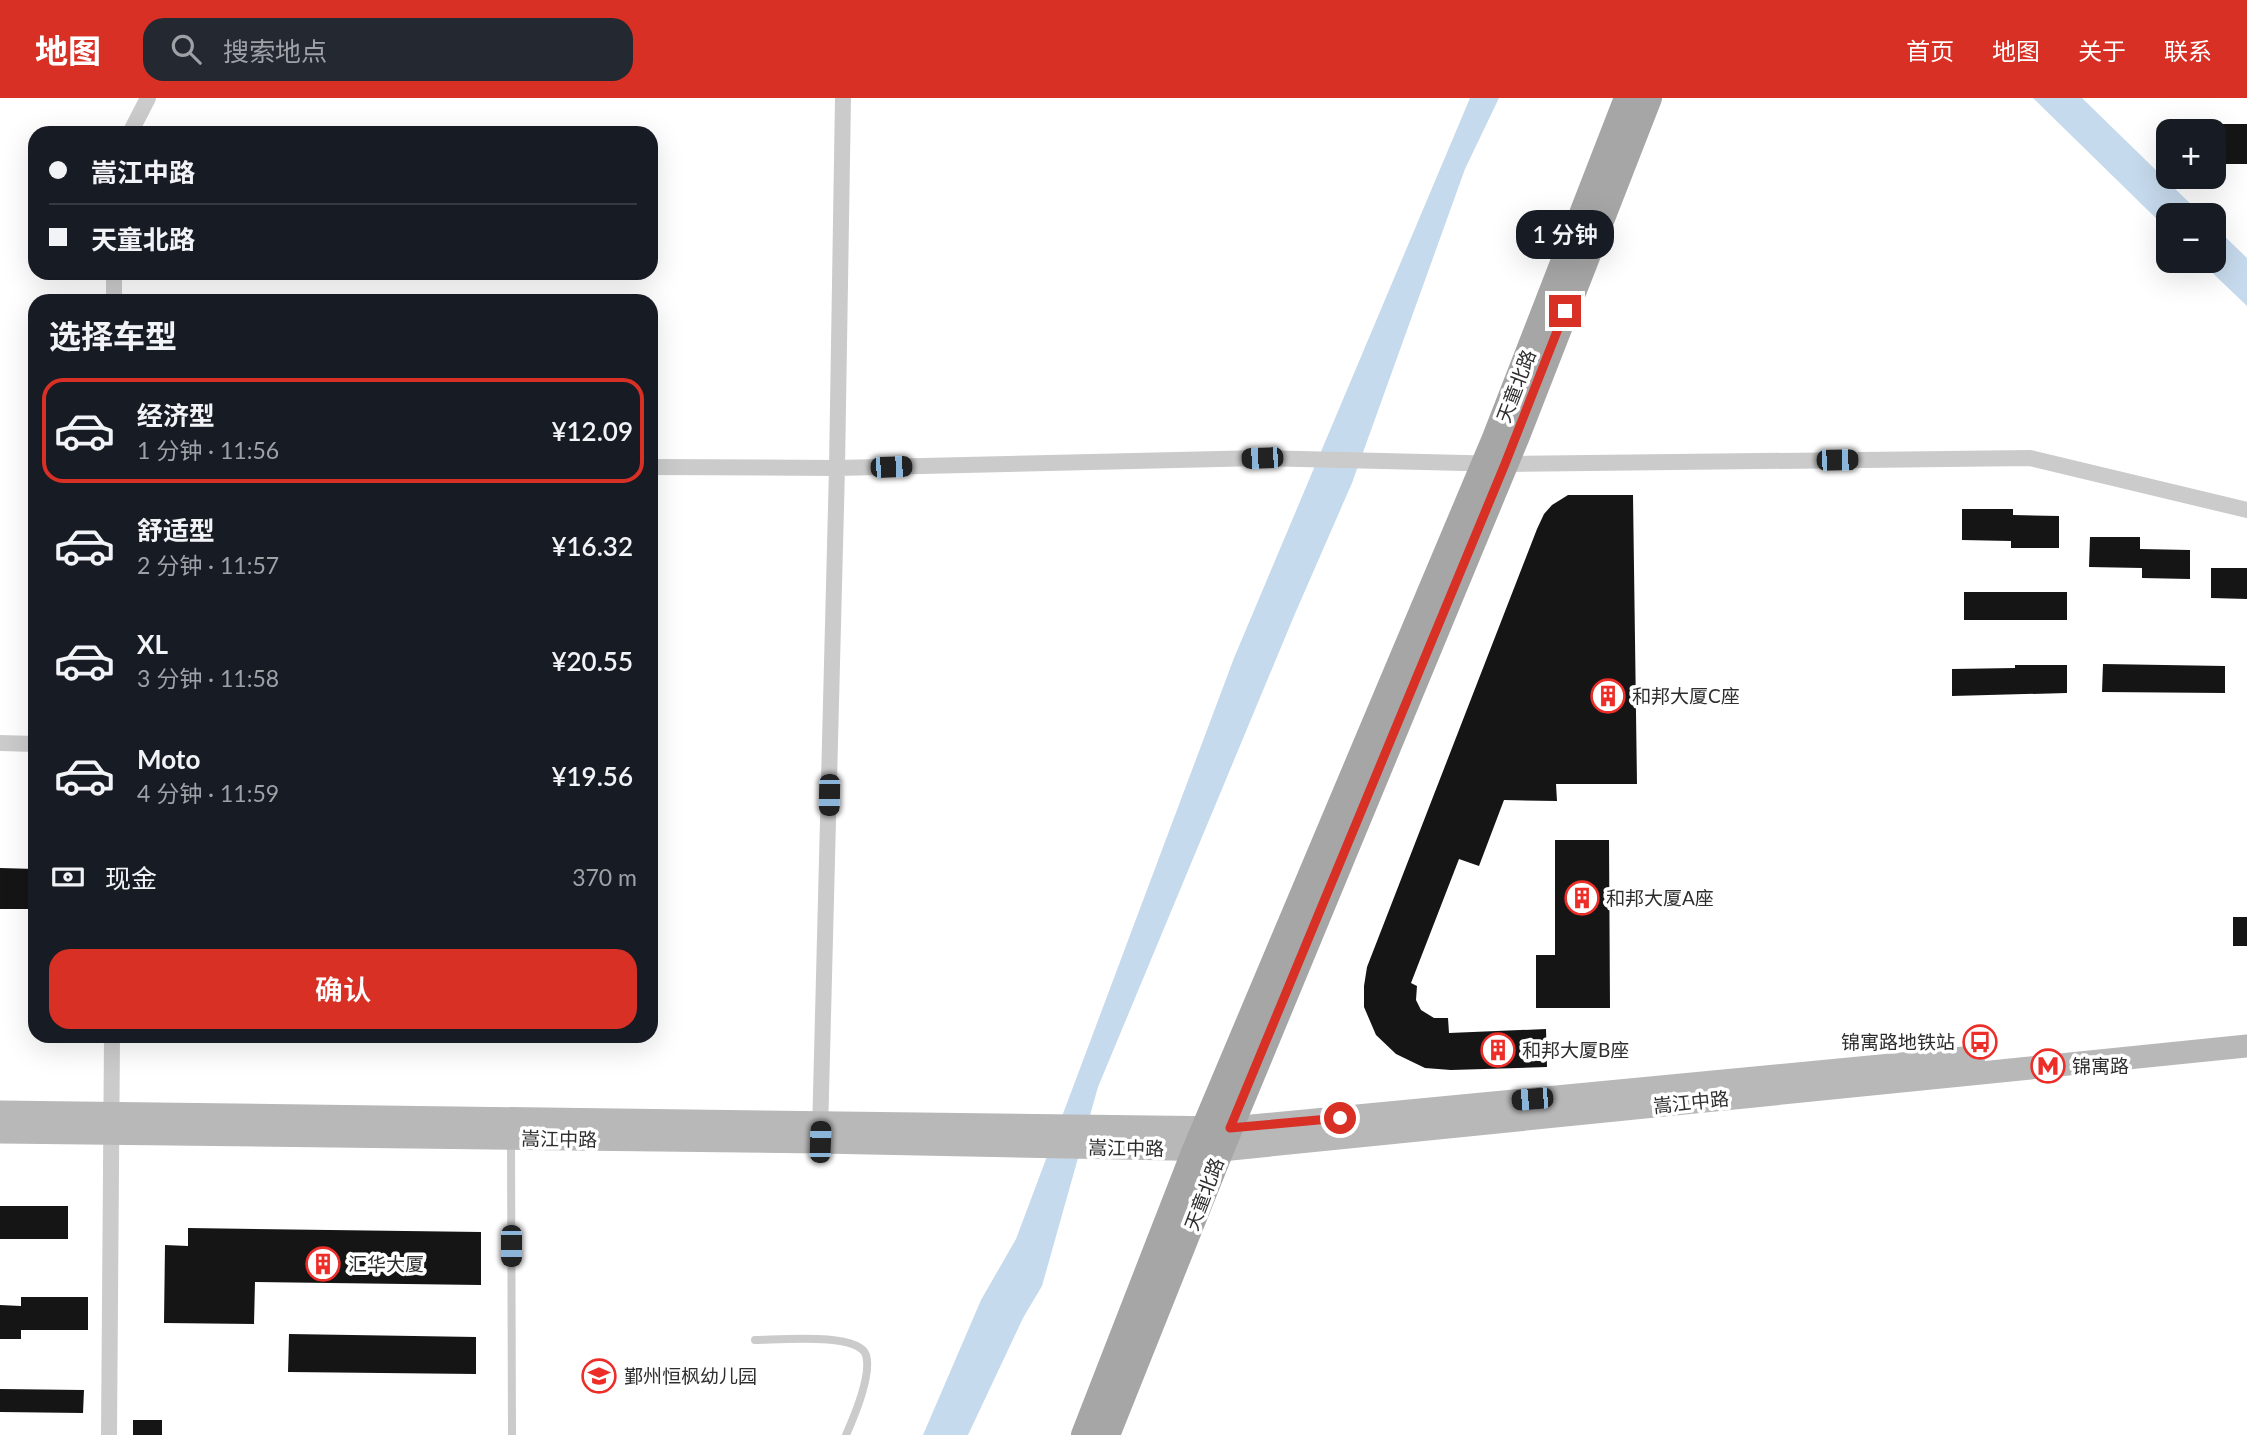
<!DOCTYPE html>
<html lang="zh">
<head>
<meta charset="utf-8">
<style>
	:root { --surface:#171b24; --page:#242831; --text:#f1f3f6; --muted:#9ea1a6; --line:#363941; --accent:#d93025 }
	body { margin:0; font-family:Lato,"Noto Sans SC",sans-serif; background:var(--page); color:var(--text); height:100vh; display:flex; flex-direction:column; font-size:26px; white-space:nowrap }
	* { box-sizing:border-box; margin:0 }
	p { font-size:23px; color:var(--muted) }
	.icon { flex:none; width:38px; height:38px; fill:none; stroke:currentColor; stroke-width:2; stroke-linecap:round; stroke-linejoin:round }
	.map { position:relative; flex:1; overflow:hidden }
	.panel { position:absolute; left:28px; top:196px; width:630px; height:749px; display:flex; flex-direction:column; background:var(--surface); border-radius:21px; box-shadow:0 7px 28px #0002 }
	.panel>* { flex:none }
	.top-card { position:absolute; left:28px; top:28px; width:630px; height:154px; border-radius:21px; box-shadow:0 7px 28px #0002; display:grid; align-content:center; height:154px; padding:0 21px; background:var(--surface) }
	.fabs { position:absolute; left:2156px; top:21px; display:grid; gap:14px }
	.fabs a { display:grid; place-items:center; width:70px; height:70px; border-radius:14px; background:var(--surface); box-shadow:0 7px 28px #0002; font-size:35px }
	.end { position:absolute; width:32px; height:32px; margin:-16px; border:9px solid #d93025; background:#fff; box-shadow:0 0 0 4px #fff }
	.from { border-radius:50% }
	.bubble { position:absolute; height:49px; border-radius:21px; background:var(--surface); box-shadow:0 7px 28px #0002; font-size:23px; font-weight:600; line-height:49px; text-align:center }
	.car { position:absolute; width:21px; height:42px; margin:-21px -10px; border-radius:9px; box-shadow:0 0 5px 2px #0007; background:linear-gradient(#222 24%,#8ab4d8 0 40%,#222 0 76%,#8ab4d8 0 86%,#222 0) }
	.top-card b { display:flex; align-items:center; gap:24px; height:66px; font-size:26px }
	.top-card b+b { border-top:2px solid var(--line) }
	.top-card i { width:18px; height:18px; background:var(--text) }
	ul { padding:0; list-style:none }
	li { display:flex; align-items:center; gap:21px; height:105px; margin:0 14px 10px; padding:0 7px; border:4px solid transparent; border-radius:21px }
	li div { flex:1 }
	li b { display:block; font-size:26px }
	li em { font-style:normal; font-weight:600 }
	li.current { border-color:var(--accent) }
	li>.icon { width:63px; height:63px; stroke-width:1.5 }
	h2 { padding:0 21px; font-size:32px; line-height:84px }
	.pay { display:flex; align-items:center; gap:18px; height:77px; padding:0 21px; font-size:26px }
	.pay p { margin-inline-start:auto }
	.button { display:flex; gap:14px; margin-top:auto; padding:14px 21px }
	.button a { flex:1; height:80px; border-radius:21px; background:var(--accent); color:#fff; font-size:28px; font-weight:600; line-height:80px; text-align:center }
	header { display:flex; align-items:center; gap:42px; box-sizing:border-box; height:98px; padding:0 35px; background:var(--accent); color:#fff }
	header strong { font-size:33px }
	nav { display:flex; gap:38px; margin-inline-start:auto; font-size:24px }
	.search { width:490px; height:63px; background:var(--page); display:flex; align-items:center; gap:18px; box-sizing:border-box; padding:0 24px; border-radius:21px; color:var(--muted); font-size:26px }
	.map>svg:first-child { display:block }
	.water { fill:#c6daed }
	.building { fill:#151515 }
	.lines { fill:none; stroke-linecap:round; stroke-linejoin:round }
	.service { stroke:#cbcbcb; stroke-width:8 }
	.minor { stroke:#cbcbcb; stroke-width:16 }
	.secondary { stroke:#b8b8b8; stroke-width:23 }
	.primary { stroke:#a6a6a6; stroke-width:26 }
	.route { stroke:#d93025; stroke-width:9 }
	.labels { text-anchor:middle; stroke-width:7; stroke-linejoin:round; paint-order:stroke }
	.street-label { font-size:19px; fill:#2e2e2e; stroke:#fff }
	.poi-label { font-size:19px; fill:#2e2e2e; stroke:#fff; text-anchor:start }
</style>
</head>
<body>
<header>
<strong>地图</strong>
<div class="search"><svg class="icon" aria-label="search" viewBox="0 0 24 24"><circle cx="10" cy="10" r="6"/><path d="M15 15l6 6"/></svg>搜索地点</div>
<nav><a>首页</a><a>地图</a><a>关于</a><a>联系</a></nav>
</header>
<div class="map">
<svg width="2247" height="1337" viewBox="0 0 2247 1337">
	<rect width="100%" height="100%" fill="#fff"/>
	<!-- water -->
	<path class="water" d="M1470,0H1499L1465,71L1352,385L1294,518L1098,989L1042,1188L1023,1220L968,1337H923L981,1202L1016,1141L1234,560Z
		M2033,0H2082L2202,117H2168V132Z
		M2214,128L2247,160V208L2200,163H2214Z"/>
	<!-- building -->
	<path class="building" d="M2220,26H2247V66H2220Z
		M1568,397H1633L1637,686H1556L1557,703L1504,702L1479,768L1459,761L1411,885L1417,888L1416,902L1421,912L1434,920H1448L1449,935L1546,931L1547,969L1451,972L1425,970L1396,956L1376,937L1364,909V888L1367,869L1537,431L1544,416L1552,407Z
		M1962,411H2013V417L2059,418V450H2011V443L1962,442Z
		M2090,439H2140V451L2190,452V481L2142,480V470L2089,469Z
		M2211,470H2247V501L2211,500Z
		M1964,494H2067V522H1964Z
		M2103,566L2225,568V595L2102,594Z
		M2015,567H2067V595L1952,598V571L2015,570Z
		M1555,742H1609L1610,910H1536V857H1555Z
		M0,770L35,771V811H0Z
		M2233,819H2247V848H2233Z
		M0,1108H68V1141H0Z
		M188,1130L481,1134V1187L255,1184L254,1226L164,1225L165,1147L188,1148Z
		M21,1199H88V1232H21V1241H0V1207L21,1208Z
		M289,1236L476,1239V1276L288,1274Z
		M0,1291L84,1292L83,1315L0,1314Z
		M133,1322H162V1337H133Z"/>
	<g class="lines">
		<!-- service -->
		<path class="service" d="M511,1043L512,1337
			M755,1242C777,1242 858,1234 866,1257C872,1277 854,1319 846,1337"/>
		<!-- minor -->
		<path class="minor" d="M130,35L148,0
			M114,203V175
			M651,369L837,370L1262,360L1505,366L2030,360L2247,412
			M0,645L35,646
			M820,1035L837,370L843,0
			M109,1337L112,938"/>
		<!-- secondary -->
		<path class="secondary" d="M0,1014L1230,1030L1974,959
			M0,1034L820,1044L1221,1052L2247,948"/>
		<!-- primary -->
		<path class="primary" d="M1084,1337L1195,1052L1495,340L1627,0
			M1107,1337L1221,1052L1517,338L1649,0"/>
	</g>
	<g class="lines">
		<!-- route -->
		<path class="route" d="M1340,1020L1230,1030L1505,366L1565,213"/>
	</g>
	<!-- icons -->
	<defs>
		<symbol id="building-ring" viewBox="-11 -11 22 22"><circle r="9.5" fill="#fff" stroke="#ed2d28" stroke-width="1.5"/><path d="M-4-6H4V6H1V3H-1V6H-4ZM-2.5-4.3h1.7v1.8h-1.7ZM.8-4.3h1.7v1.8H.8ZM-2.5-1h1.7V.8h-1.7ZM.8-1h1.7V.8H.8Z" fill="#ed2d28"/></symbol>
		<symbol id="bus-ring" viewBox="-11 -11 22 22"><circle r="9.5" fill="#fff" stroke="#ed2d28" stroke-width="1.5"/><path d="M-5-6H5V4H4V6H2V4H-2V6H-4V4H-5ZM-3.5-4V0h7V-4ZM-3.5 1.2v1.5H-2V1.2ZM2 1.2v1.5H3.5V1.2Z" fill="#ed2d28"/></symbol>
		<symbol id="metro-ring" viewBox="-11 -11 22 22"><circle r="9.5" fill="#fff" stroke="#ed2d28" stroke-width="1.5"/><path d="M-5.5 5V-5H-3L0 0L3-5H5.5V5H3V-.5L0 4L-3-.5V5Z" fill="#ed2d28"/></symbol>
		<symbol id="school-ring" viewBox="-11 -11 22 22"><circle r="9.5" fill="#fff" stroke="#ed2d28" stroke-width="1.5"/><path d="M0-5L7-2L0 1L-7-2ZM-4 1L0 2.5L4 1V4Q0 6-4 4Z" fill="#ed2d28"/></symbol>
	</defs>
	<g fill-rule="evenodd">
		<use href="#building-ring" x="1589" y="579" width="38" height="38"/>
		<use href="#building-ring" x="1563" y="781" width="38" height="38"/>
		<use href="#bus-ring" x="1961" y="925" width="38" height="38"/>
		<use href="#building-ring" x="1479" y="933" width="38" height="38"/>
		<use href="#metro-ring" x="2029" y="949" width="38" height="38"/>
		<use href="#building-ring" x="304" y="1147" width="38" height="38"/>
		<use href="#school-ring" x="580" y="1259" width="38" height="38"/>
	</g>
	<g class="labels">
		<!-- street labels -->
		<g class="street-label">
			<text transform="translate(1516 288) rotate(-69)" y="7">天童北路</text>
			<text transform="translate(1691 1004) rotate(-6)" y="7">嵩江中路</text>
			<text transform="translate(559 1041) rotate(1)" y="7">嵩江中路</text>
			<text transform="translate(1126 1050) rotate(1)" y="7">嵩江中路</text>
			<text transform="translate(1204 1096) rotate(-69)" y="7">天童北路</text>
		</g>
		<!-- poi labels -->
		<g class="poi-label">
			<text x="1632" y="605">和邦大厦C座</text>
			<text x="1606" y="807">和邦大厦A座</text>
			<text x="1955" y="951" text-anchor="end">锦寓路地铁站</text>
			<text x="1522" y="959">和邦大厦B座</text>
			<text x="2072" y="975">锦寓路</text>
			<text x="348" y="1173">汇华大厦</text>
			<text x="624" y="1285">鄞州恒枫幼儿园</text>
		</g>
	</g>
</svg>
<div class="fabs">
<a>+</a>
<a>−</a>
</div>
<i class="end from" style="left:1340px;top:1020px"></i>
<i class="end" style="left:1565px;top:213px"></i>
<div class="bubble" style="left:1516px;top:112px;width:98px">1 分钟</div>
<i class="car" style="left:1262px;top:360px;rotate:268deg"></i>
<i class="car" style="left:1837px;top:362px;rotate:89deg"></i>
<i class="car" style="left:891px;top:369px;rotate:88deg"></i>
<i class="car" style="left:829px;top:697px;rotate:181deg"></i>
<i class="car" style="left:1532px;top:1001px;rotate:265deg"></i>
<i class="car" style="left:820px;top:1044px;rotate:2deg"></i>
<i class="car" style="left:511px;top:1148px;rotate:180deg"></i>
<div class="top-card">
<b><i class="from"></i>嵩江中路</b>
<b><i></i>天童北路</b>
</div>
<section class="panel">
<h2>选择车型</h2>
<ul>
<li class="current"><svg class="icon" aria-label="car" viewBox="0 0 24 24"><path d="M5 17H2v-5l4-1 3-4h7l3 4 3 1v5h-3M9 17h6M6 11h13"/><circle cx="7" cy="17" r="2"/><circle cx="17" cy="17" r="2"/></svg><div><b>经济型</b><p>1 分钟 · 11:56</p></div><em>¥12.09</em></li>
<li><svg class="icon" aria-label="car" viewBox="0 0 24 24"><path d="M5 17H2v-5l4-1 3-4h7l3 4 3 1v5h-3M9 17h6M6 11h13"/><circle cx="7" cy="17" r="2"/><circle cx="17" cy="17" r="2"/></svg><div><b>舒适型</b><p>2 分钟 · 11:57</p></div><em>¥16.32</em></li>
<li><svg class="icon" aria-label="car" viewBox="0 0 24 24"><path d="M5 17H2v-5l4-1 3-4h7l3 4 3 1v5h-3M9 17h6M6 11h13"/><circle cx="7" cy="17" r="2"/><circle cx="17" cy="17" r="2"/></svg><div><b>XL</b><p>3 分钟 · 11:58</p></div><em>¥20.55</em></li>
<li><svg class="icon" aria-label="car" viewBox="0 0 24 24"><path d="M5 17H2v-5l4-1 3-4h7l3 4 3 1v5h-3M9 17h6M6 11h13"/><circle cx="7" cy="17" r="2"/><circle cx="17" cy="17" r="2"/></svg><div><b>Moto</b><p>4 分钟 · 11:59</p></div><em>¥19.56</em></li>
</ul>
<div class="pay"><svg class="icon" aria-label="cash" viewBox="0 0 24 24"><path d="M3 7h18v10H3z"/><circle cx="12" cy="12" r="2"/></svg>现金<p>370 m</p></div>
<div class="button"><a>确认</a></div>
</section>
</div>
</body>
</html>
